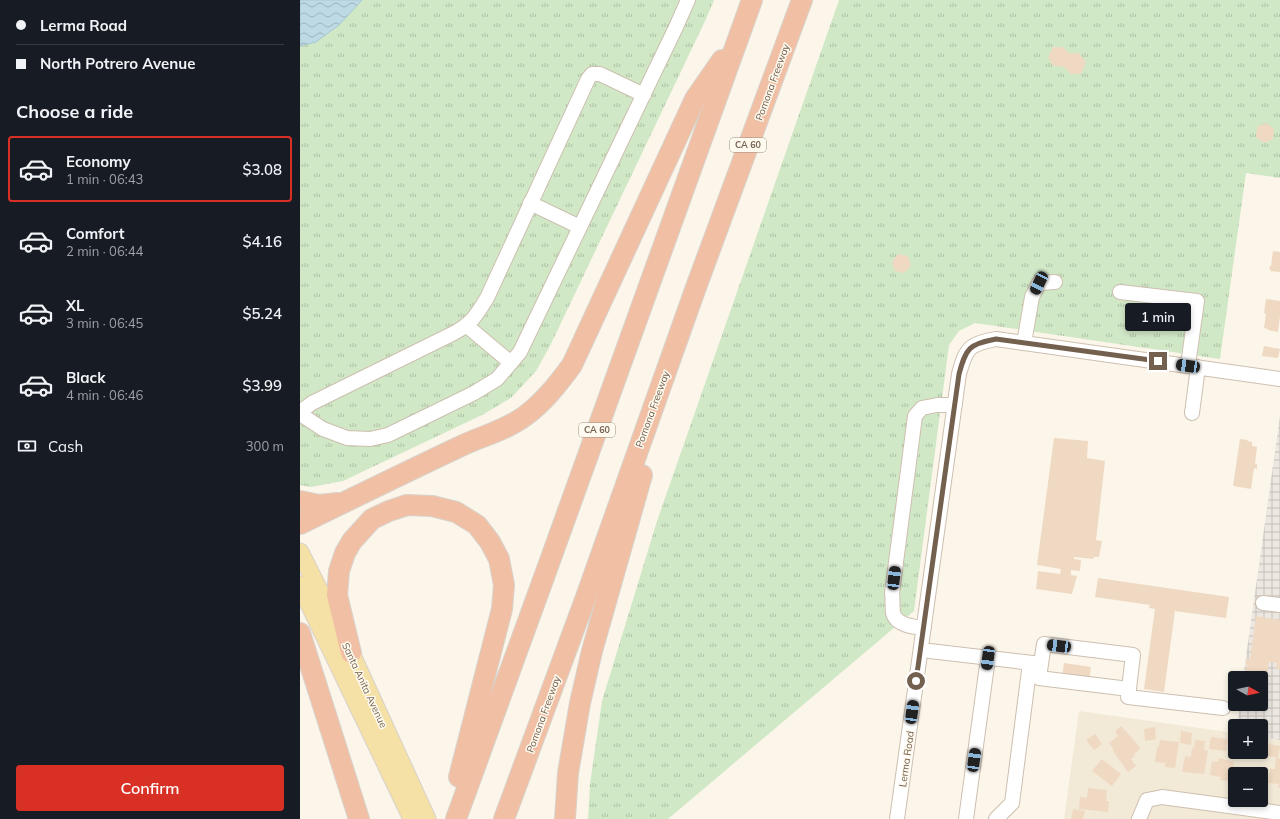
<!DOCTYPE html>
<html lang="en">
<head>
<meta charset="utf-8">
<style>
	:root { --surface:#171b24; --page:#20242c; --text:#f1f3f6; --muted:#9ea1a6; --line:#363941; --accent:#d93025 }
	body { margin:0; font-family:Mulish,sans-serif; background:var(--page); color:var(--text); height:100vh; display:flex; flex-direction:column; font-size:15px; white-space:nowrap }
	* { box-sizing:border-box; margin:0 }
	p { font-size:13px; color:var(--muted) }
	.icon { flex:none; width:22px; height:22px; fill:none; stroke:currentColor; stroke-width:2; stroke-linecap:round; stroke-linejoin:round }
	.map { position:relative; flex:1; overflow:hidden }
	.drawer { display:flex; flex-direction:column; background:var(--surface); width:300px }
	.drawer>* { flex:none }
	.top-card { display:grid; align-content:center; height:88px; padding:0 16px; background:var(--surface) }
	.needle { width:26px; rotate:98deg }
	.controls { position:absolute; left:928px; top:671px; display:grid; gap:8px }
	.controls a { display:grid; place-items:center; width:40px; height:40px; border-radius:4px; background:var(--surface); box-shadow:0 2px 6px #0003; font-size:20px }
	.end { position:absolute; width:18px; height:18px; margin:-9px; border:5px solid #74604e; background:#fff; box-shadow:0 0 0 2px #fff }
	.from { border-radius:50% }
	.bubble { position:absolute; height:28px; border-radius:4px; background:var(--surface); box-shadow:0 2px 6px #0003; font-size:13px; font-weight:600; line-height:28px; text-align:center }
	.car { position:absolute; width:12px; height:24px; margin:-12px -6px; border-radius:5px; box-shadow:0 0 3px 1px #0007; background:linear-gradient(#222 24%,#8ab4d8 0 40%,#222 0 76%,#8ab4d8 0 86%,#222 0) }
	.top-card b { display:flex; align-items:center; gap:14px; height:38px; font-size:15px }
	.top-card b+b { border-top:1px solid var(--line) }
	.top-card i { width:10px; height:10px; background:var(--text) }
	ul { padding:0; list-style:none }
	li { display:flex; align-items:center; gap:12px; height:66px; margin:0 8px 6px; padding:0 8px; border:2px solid transparent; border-radius:4px }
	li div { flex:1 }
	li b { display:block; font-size:15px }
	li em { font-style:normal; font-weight:600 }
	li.on { border-color:var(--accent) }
	li>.icon { width:36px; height:36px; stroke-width:1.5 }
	h2 { padding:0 16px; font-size:18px; line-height:48px }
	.pay { display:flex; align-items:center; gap:10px; height:44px; padding:0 16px; font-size:15px }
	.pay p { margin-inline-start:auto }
	.primary-button { display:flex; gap:8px; margin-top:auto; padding:8px 16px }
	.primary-button a { flex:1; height:46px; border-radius:4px; background:var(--accent); color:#fff; font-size:16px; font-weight:600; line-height:46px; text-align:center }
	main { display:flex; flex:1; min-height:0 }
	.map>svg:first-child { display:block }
	.residential { fill:#f3e9d7; fill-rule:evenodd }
	.industrial { fill:url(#industrial-grid) }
	.grass { fill:url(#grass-tufts) }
	.water { fill:url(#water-waves); stroke:#a5c8d5 }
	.building { fill:#efd9c2 }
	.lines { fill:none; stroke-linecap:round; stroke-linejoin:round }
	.minor-casing { stroke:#cdbfaf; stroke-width:16 }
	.major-casing { stroke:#d8d2cd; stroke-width:19 }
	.highway-casing { stroke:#d8d2cd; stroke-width:22 }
	.minor { stroke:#fff; stroke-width:14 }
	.major { stroke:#f5e0a5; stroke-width:17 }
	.highway { stroke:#f1c0a4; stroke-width:20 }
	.route { stroke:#74604e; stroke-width:5 }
	.labels { text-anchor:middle; stroke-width:3; stroke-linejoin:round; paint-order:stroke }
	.shield { fill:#fefaef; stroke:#9d8e7e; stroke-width:1 }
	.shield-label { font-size:9px; font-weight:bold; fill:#74604e }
	.street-label { font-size:10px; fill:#74604e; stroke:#fefaef }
</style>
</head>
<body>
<main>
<section class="drawer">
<div class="top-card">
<b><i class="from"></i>Lerma Road</b>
<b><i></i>North Potrero Avenue</b>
</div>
<h2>Choose a ride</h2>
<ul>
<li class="on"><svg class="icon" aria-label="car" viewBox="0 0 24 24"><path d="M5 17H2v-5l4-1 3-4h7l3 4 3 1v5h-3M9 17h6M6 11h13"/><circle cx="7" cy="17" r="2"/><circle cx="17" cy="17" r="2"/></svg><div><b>Economy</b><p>1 min · 06:43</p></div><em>$3.08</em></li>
<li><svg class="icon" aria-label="car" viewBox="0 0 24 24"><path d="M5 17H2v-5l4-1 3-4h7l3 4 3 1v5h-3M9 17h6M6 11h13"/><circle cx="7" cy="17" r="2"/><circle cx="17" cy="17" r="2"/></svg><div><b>Comfort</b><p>2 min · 06:44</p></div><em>$4.16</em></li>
<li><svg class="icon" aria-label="car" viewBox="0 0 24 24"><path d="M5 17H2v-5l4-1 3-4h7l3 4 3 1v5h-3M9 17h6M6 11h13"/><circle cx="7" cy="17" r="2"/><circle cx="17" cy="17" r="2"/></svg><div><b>XL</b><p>3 min · 06:45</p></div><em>$5.24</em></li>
<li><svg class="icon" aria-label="car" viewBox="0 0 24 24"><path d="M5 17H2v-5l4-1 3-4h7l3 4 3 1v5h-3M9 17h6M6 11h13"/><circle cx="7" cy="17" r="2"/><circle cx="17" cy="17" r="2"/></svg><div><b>Black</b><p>4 min · 06:46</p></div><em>$3.99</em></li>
</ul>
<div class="pay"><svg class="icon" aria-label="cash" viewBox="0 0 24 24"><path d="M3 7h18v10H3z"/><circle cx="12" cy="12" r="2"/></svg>Cash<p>300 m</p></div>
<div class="primary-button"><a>Confirm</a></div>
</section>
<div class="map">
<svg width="980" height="819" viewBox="0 0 980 819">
	<defs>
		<pattern id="industrial-grid" width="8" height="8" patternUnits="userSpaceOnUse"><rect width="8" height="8" fill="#ece8e1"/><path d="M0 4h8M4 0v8" fill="none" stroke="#c4bfb9"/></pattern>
		<pattern id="grass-tufts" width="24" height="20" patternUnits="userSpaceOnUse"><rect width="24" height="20" fill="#d1e8c7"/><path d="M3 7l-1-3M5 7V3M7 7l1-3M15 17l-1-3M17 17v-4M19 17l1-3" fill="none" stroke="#aebfa4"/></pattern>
		<pattern id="water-waves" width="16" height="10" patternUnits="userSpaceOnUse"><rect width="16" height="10" fill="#bedae4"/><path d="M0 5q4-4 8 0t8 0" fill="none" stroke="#9fb4bb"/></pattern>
	</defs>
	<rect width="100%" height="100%" fill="#fbf6e9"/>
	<!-- residential -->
	<path class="residential" d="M779,711L935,733V752H961V737L980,740V819H764ZM935,774H961V800H935Z"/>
	<!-- industrial -->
	<path class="industrial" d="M980,416V740L961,737V726H937L940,704H961V678H943Z"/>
	<!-- grass -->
	<path class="grass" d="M0,0H414L406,19L250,346L236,371L211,398L182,415L43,481L11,487L0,485Z
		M539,0H980V178L946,173L920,359L675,323L659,331L649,345L614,611L368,819H288L290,784L302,701L357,521Z"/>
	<!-- water -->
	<path class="water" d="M0,0H62L39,25L16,42L0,46Z"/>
	<!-- building -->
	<path class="building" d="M753,47H763L769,53H779L786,62L781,74H771L764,67L753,66L748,57Z
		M966,123L974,129L973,139L964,143L956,137L957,127Z
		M973,251L980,252V272L970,271L971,269H969L970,266H971Z
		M598,254L608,256L611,266L604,273L595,271L592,262Z
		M966,299L980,301V316L978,332L968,330V329L964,328L966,314L964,313Z
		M964,346L980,349L978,358L962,356Z
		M754,438L788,441L787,458L805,461L796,540L802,541L799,557H794L793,559L774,557V559L781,560L780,571L771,570V575L777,576L772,594L736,589L738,571L760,574L761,569L737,565Z
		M940,439L948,440L947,441L952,442V446L957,447L955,464H957V469L954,468L951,489L933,486Z
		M798,578L929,597L926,618L875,611L864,692L844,689L855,609L849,608L850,605L795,597Z
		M956,616L980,620V669H976L977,663L969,662L963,703H961V678H944L947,664H946V659H950Z
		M764,663L791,667L789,681L762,677Z
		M821,726L840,747L839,748L840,749L834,754L835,756L831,759L836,766L828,772L820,761L813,751L814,750L809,743L818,736L815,731Z
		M855,727L856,739L845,741L844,729Z
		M881,731L892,733L891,745L880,743Z
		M795,734L802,744L794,750L786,740Z
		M911,737L928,739L926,751L909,749Z
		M860,740L879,742L875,768L865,767L866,763L855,762L857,748L859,746Z
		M895,740L905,741L904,750L908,751L904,774L882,772L885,756L890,757L891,755L892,748L894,749Z
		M969,744L980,746L978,758H980V788H978L979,784L968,783L970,769H975L976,757L967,756Z
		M938,752H949V755L938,754Z
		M919,758L934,762L931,781L920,780L921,777L910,775L912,761L918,762Z
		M802,759L821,774L812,786L792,771Z
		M941,767H951V768L963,770L962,781L961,774H940Z
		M788,788L807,790L806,801H809L808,812L779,809L780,797L787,798Z
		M773,809L785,811L783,819H771Z"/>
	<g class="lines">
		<defs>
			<path id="minor" d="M230,203L280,227
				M820,292L897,301L888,365
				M167,326L211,363
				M724,343L732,297L739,283L755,282
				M0,412L12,403L154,333C172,323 176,316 187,298L288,79L292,74H300L344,95
				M892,413L898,367
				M0,414L23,429L47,438L70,439L88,435L174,393L197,379L220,352L376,27L388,0
				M963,603L980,605
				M624,628C613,627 596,625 593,613C592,606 593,599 592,593L615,416L622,408L637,405H655
				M621,650L741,664L744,644L833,655L828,697L923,708
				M741,664L739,678L829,689
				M597,819L659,374C666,348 669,344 696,339L980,379
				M666,819L688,658
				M696,819L712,803L730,663
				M839,819L847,800L862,797L980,813"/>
			<path id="major" d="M0,552L51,653L127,819
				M0,585L112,819"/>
			<path id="highway" d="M0,501L19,505L38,503
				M0,524C53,498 106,472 159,447C181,436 205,431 225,416C244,402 258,384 272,365L395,99L422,60
				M0,633L59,819
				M51,653L37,595L39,571L45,553L52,541L72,519L89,511L107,505L132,506L156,512L177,525L190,542L199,559L204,585L202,609L159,777
				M156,819L247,569L452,0
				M204,819L286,597L395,290L502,0
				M265,819L268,773L280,703L292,651L342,475"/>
		</defs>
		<!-- minor casing -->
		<use href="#minor" class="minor-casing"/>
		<!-- major casing -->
		<use href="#major" class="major-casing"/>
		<!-- highway casing -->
		<use href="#highway" class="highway-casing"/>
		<!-- minor -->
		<use href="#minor" class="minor"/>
		<!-- major -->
		<use href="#major" class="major"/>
		<!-- highway -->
		<use href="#highway" class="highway"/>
	</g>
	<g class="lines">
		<!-- route -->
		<path class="route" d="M616,681L659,374C666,348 669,344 696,339L858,361"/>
	</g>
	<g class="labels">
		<!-- shield labels -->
		<g class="shield">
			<rect x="430" y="138" width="36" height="14" rx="3"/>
			<rect x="279" y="423" width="36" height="14" rx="3"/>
		</g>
		<g class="shield-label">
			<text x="448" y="148">CA 60</text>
			<text x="297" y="433">CA 60</text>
		</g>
		<!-- street labels -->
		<g class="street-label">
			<text transform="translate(472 82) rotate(-70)" y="4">Pomona Freeway</text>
			<text transform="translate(352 409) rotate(-70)" y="4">Pomona Freeway</text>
			<text transform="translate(65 685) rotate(65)" y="4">Santa Anita Avenue</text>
			<text transform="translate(243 714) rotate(-70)" y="4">Pomona Freeway</text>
			<text transform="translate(606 759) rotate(-82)" y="4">Lerma Road</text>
		</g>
	</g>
</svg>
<div class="controls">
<a><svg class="needle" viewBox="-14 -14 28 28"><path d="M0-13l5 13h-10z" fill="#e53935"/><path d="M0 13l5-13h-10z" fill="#9ea1a6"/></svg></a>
<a>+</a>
<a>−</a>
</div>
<i class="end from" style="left:616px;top:681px"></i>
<i class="end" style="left:858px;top:361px"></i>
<div class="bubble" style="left:825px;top:303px;width:66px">1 min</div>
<i class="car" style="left:739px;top:283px;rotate:206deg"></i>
<i class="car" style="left:888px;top:366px;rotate:278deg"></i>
<i class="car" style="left:594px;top:578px;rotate:7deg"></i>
<i class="car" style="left:759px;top:646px;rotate:277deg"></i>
<i class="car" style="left:688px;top:658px;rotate:188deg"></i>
<i class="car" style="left:612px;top:712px;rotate:8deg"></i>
<i class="car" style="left:674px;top:760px;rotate:8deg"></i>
</div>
</main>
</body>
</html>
